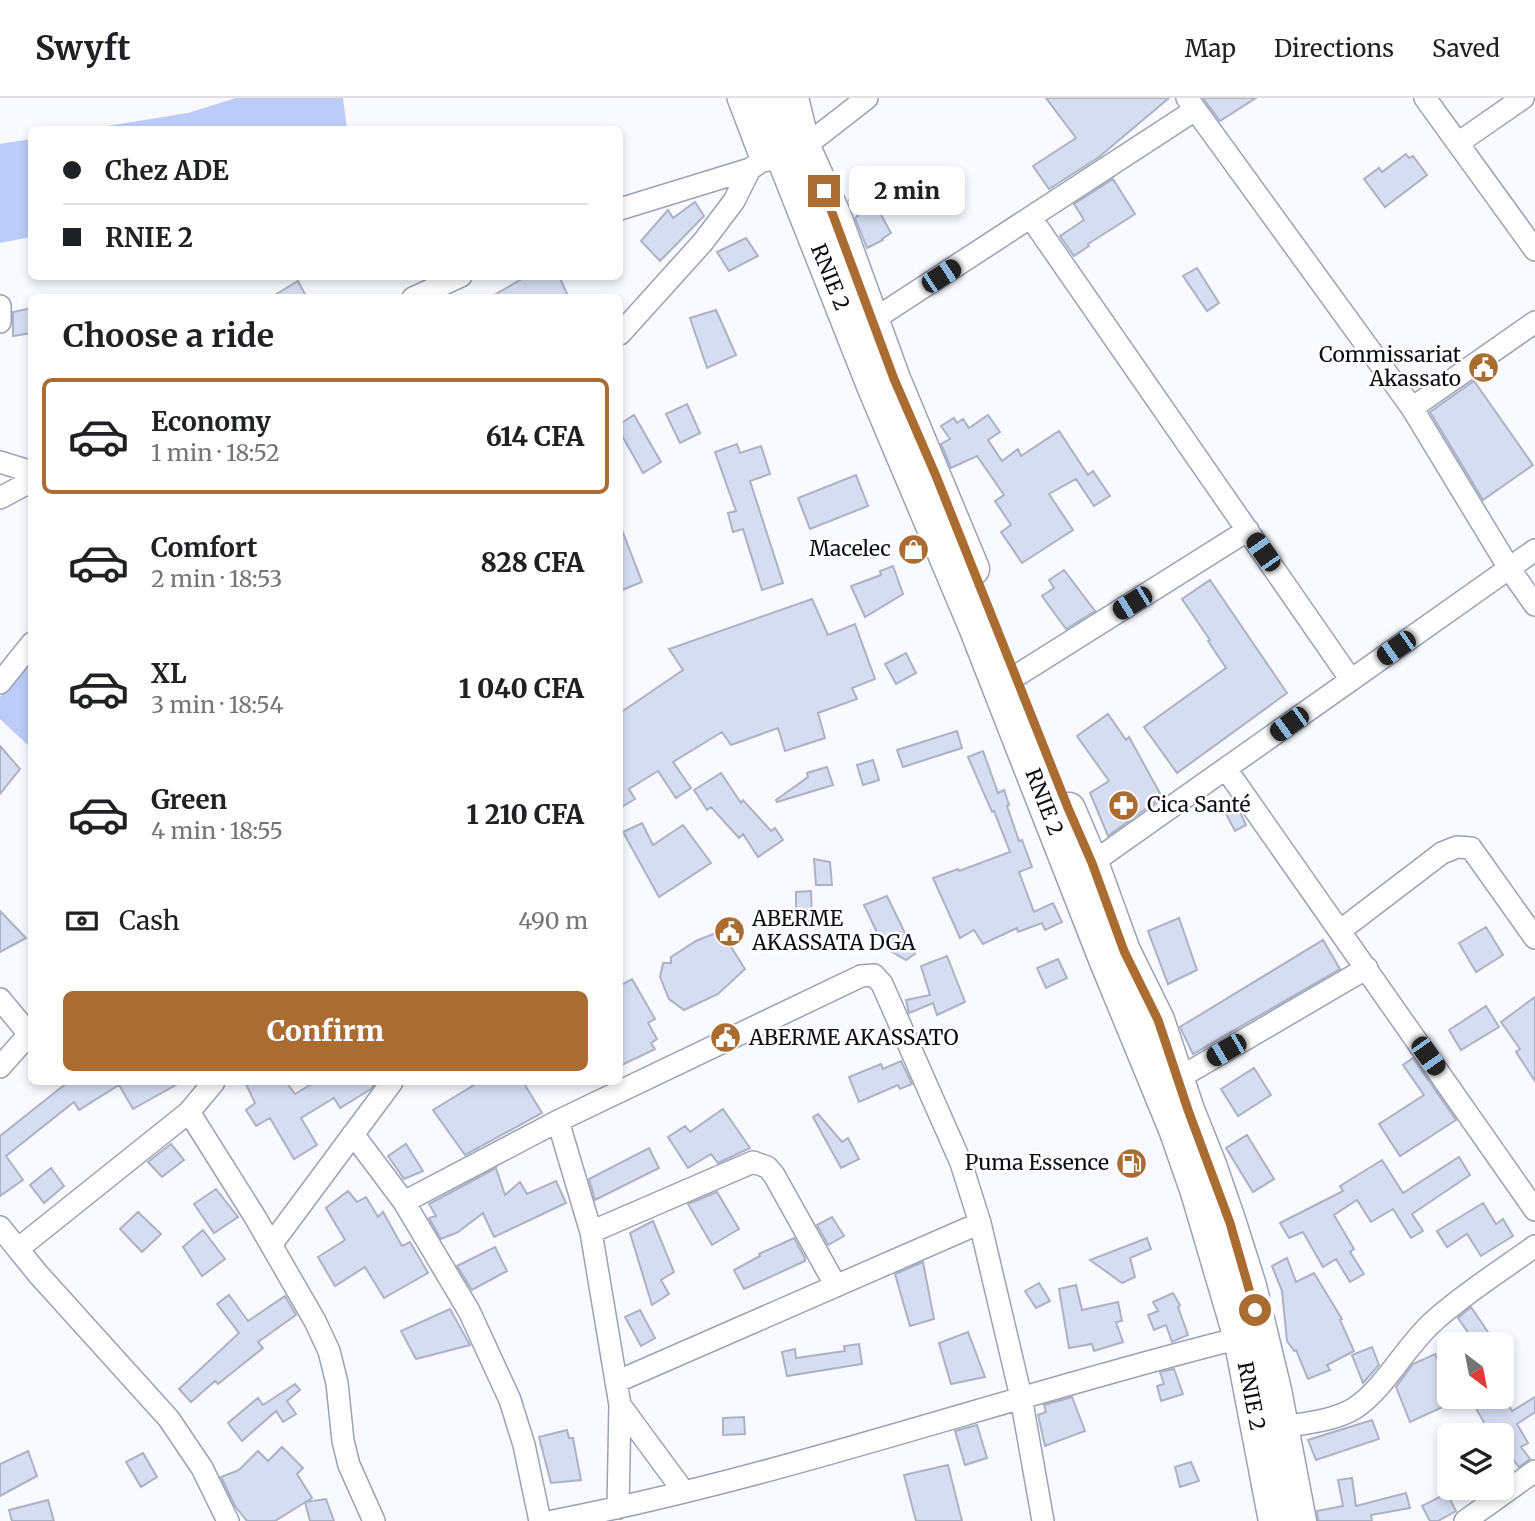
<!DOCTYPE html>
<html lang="en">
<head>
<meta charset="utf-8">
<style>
	:root { --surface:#fff; --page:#f2f2f2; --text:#202124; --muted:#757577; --line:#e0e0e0; --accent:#ab6c32 }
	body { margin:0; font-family:Merriweather,serif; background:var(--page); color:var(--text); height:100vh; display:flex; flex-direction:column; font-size:26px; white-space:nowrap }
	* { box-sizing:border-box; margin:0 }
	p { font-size:23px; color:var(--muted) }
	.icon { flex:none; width:38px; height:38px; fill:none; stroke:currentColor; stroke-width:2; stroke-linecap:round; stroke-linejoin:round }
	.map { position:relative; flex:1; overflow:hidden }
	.panel { position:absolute; left:28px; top:196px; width:595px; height:791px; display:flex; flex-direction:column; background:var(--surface); border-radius:10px; box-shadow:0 4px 10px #0003 }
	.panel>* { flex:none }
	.guide { position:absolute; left:28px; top:28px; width:595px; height:154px; border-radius:10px; box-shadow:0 4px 10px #0003; display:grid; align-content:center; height:154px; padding:0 35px; background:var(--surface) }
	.needle { width:46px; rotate:148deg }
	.fabs { position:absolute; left:1437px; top:1234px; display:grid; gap:14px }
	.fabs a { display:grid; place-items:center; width:77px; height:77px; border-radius:10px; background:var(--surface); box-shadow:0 4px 10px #0003; font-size:35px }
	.end { position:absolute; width:32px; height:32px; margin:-16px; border:9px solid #ab6c32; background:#fff; box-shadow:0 0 0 4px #fff }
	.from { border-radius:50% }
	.bubble { position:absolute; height:49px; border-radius:10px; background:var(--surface); box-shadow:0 4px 10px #0003; font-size:23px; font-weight:800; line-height:49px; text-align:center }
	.car { position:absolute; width:21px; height:42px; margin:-21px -10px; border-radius:9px; box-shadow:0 0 5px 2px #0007; background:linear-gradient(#222 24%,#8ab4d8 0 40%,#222 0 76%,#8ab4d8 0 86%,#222 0) }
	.guide b { display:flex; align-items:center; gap:24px; height:66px; font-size:26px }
	.guide b+b { border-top:2px solid var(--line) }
	.guide i { width:18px; height:18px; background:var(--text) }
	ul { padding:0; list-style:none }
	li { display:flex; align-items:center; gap:21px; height:116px; margin:0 14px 10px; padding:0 21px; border:4px solid transparent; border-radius:10px }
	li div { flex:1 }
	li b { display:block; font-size:26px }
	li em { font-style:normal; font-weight:800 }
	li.current { border-color:var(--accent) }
	li>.icon { width:63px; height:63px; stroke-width:1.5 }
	h2 { padding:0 35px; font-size:32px; line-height:84px }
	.pay { display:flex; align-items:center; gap:18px; height:77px; padding:0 35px; font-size:26px }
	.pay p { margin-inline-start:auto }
	.button { display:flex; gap:14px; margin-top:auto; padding:14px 35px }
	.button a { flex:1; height:80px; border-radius:10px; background:var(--accent); color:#fff; font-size:28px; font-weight:800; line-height:80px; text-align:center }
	header { display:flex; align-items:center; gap:42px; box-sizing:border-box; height:98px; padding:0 35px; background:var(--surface); border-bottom:2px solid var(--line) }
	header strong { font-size:33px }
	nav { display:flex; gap:38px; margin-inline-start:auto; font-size:24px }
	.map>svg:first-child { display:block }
	.green { fill:#bccbf8 }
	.building { fill:#d6ddf1; stroke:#acb2c6; stroke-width:2 }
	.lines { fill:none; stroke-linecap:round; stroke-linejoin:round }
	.minor-casing { stroke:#9ba2b5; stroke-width:24 }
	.highway-casing { stroke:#9ba2b5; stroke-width:35 }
	.minor { stroke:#fff; stroke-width:21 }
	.highway { stroke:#fff; stroke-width:32 }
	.route { stroke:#ab6c32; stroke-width:9 }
	.labels { text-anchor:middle; stroke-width:5; stroke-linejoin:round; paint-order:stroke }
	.street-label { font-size:21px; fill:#0c0e15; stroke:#fff }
	.poi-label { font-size:21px; fill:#0c0e15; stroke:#fff; text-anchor:end }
</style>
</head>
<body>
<header>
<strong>Swyft</strong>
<nav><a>Map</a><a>Directions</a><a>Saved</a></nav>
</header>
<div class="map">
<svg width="1535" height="1423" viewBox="0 0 1535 1423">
	<rect width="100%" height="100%" fill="#f9faff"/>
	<!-- green -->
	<path class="green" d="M236,0H343L347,31H88L188,15Z
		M31,41V139L0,145V46Z
		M31,557V650L0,621V599Z"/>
	<!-- building -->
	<path class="building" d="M1046,0H1169L1099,59L1049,91L1033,68L1076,40Z
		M1203,0H1256L1220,23Z
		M1406,56L1409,60L1413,58L1427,77L1385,109L1364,81L1379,70L1382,74Z
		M1113,81L1135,116L1088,146L1089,148L1074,158L1060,138L1084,122L1074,106Z
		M860,95L867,110L874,104L891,135L882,141L883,142L867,150L855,120L858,118L849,102Z
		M695,104L704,118L660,163L641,143L668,112L673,120Z
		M746,140L758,158L729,173L717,154Z
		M1197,170L1219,205L1207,213L1183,178Z
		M527,178H559L569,200H489Z
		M298,183L307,200H270Z
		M32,210V235L13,238V214Z
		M716,212L736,257L707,270L690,220Z
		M1474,283L1533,367L1483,402L1430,314Z
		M687,306L700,335L680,345L666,316Z
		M634,317L661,364L643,375L620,334V326Z
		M988,317L1000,334L988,342L1002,363L1018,351L1021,358L1059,333L1088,377L1093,373L1110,398L1094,408L1076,381L1049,396L1073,432L1022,465L1001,434L1011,427L995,403L1004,397L977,358L951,370L941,346L950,341L941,328L954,320L957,325L963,321L969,330Z
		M737,346L740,355L761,348L770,376L750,383L783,485L762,492L743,431L733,434L728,415L736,413L715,354Z
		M856,377L868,408L810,431L798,400Z
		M620,427L642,484L620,493Z
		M893,468L903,496L865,519L851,488L881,477L880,473Z
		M1064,472L1095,513L1066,531L1042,498L1054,490L1049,482Z
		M1210,482L1287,595L1177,675L1144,629L1226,570L1208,543L1210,542L1182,501Z
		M812,501L828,537L855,526L875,581L852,590L857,601L818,615L825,640L785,653L778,630L731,647L722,634L673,664L691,690L676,700L658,673L629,691L635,701L620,710V615L683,572L669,551Z
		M906,555L916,575L896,586L885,566Z
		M1108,616L1126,642L1129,639L1162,699L1108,738L1090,695L1109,683L1077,638Z
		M957,633L962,650L903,669L897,652Z
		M0,648L20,671L0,696Z
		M983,653L998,695L1004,692L1009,707L1007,708L1019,743L1022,742L1032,769L1019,774L1034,814L1053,805L1062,824L1045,832L1042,825L1018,834L1017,830L983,846L974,832L960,840L933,780L958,771L959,773L1010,754L994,713L992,714L968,659Z
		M873,662L879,682L863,687L857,667Z
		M827,669L833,687L777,704L776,702L808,679L807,675Z
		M721,675L741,705L743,702L771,733L775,730L783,742L758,759L743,736L739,740L711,709L707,712L694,692Z
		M1238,710L1246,727L1235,733L1226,716Z
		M642,725L653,747L683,727L711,765L659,799L623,734Z
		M814,761L830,764L832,787H816Z
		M811,793L812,823H796V794Z
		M887,798L915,856L906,862L884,849L864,807Z
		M0,813L26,840L0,854Z
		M1179,820L1197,872L1168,886L1148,833Z
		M1486,829L1503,857L1476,874L1459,845Z
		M721,833L745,871L718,896L684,912L669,901L660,879L663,865H671V859L696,843Z
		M1323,842L1340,871L1193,956L1180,929Z
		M947,858L965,904L937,917L933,905L909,915L906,902L930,897L921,868Z
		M1058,861L1067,880L1046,890L1037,870Z
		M632,881L655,921L648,925L657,941L651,945L655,951L620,968V888Z
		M1535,899V983L1516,954L1520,951L1501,924Z
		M1486,908L1499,929L1461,952L1449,932Z
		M1413,960L1456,1022L1400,1058L1379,1026L1424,997L1403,967Z
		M901,963L912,986L900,991L898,987L859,1004L849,979L881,966L883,971Z
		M1254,970L1271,997L1238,1018L1221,991Z
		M68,984H181L133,1011L119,987L79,1012L74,1004L6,1058L23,1082L0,1098V1038Z
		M245,984H286L295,996L315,984H376L371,991L340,1010L334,1000L301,1020L317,1047L294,1061L270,1020L256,1028L246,1012L255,1005Z
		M479,984H523L542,1015L465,1057L433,1012Z
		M723,1011L750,1050L718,1065L711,1056L688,1070L668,1039L685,1028L690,1034Z
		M818,1016L842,1044L848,1040L859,1061L841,1070L813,1019Z
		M1247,1037L1274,1081L1253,1094L1226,1050Z
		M171,1046L184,1062L162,1079L148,1064Z
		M406,1046L423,1073L404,1081L388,1058Z
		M649,1050L659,1070L595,1102L589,1081Z
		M1459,1059L1470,1077L1412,1116L1423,1133L1411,1140L1393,1111L1371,1124L1357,1102L1334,1117L1354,1151L1350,1154L1364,1176L1350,1184L1336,1161L1323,1169L1303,1134L1289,1140L1280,1125L1343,1093L1340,1088L1382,1062L1403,1095Z
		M51,1070L64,1088L44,1105L30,1087Z
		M496,1070L505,1097L520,1084L527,1096L556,1083L566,1105L494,1139L483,1115L458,1134L441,1141L429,1120L436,1118L429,1106Z
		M216,1091L238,1119L214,1135L194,1106Z
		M348,1093L357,1104L366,1099L378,1119L383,1114L402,1148L410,1144L428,1175L384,1200L365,1169L335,1188L318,1159L345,1142L326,1110Z
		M717,1094L739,1131L712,1147L688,1106Z
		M1483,1105L1496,1126L1503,1121L1513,1138L1481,1158L1467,1136L1447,1149L1437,1133Z
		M138,1114L161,1136L142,1154L120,1131Z
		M832,1119L844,1138L828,1147L817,1127Z
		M653,1123L674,1174L661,1182L669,1196L652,1207L630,1135Z
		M203,1132L225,1161L202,1178L183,1149Z
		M794,1140L805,1160V1163L744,1191L734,1172L760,1158L759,1156Z
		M1147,1140L1151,1151L1130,1160L1135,1179L1122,1185L1090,1162Z
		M495,1149L507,1173L472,1192L457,1168Z
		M1287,1160L1296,1184L1314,1175L1342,1221L1340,1222L1354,1253L1327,1267L1330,1272L1308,1281L1296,1252L1294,1253L1287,1243L1282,1193L1272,1168Z
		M923,1164L934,1221L910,1228L895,1176Z
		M1039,1185L1050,1203L1036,1210L1025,1193Z
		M1076,1187L1082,1212L1118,1204L1122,1223L1116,1224L1123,1244L1094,1253L1092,1246L1069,1250L1059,1191Z
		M1173,1195L1180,1207L1178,1209L1188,1237L1172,1244L1166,1227L1154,1232L1148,1217L1158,1213L1153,1204Z
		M229,1197L248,1223L285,1198L296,1217L258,1244L263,1250L218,1286L215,1283L191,1304L179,1291L239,1235L217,1206Z
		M1471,1209L1496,1246H1476L1458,1220Z
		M450,1211L470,1247L416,1261L401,1233Z
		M640,1212L655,1240L641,1248L625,1219Z
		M968,1234L985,1279L951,1286L939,1245Z
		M859,1246L862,1266L787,1278L782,1254L795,1251L796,1260L845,1253L844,1248Z
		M1372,1249L1379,1267L1363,1285L1352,1257Z
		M1435,1256L1449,1283V1306L1410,1324L1396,1289L1413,1266Z
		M1174,1271L1183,1296L1161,1303L1157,1288L1164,1286L1160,1274Z
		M295,1286L300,1292L287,1303L296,1316L283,1324L276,1313L242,1343L228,1325L258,1300L263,1307Z
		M1469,1298H1503L1512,1313L1535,1299V1314L1517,1326L1528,1345L1521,1349L1530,1361L1519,1369L1509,1356L1502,1361V1337H1491Z
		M1072,1299L1085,1333L1045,1348L1038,1317L1046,1314L1044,1307Z
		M744,1319L745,1336L723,1337V1320Z
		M1372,1322L1379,1341L1316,1362L1308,1342Z
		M977,1327L987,1360L965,1367L955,1333Z
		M567,1332L569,1340H573L581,1382L551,1385L539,1339Z
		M282,1349L303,1370L297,1376L312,1400L275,1423H247L235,1408L221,1379L239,1372L258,1353L268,1363Z
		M28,1353L37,1378L0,1398V1366Z
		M143,1355L157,1379L141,1389L126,1364Z
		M1191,1364L1199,1383L1180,1389L1175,1369Z
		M948,1367L962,1423H916L904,1377Z
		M1352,1380L1356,1408L1406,1395L1410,1410L1371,1417L1372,1423H1318L1317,1413L1343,1408L1338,1382Z
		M1447,1395L1456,1413L1438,1423H1430L1422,1408Z
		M326,1401L334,1423H310L305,1404Z
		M48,1402L54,1423H12L9,1412Z"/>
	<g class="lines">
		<defs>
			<path id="minor" d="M738,0L762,63L783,60L804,49L867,0
				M1187,0L1412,310L1509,470L1535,507
				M1425,0L1535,152
				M1458,45L1523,0
				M620,111L750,71
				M1031,120L1351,582
				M413,200L461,178
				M0,208V224
				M873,222L1195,12
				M620,236L703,144L734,103L750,71L762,63
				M1412,310L1535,224
				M0,364L32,374
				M0,400L32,383
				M1016,578L1248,432
				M0,585L32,545
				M1226,671L1535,1112
				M1092,765L1535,452
				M1341,832L1442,755L1457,749L1471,750L1535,840
				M0,901L29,936
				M0,969L32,933
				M1179,980L1367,870
				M189,1014L255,1119L315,1223L329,1253L337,1285L343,1343L349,1367L374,1423
				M558,1023L591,1134L620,1307L618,1410
				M353,1036L404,1104L469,1213L510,1302L524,1347L540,1423
				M404,1104L558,1023L861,878L874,877L882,886L961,1065L980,1125L1021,1299L1043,1423
				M0,1129L38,1176L169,1321L202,1370L228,1423
				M591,1134L753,1064L767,1069L774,1077L836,1188
				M271,1147L392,984
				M19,1150L189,1014L214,984
				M616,1284L980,1125
				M620,1307L684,1394
				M1282,1329C1306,1325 1334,1323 1355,1310C1387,1288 1405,1248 1435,1222C1465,1195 1502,1172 1535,1148
				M553,1423C786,1378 1010,1297 1240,1240
				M1465,1423L1535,1373"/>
			<path id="highway" d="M765,0L783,60L874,290L975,529L1105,861L1175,1031L1197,1094L1240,1240L1275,1423
				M792,0L804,49L834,116L894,281L973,471
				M1069,711L1092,765L1124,853L1158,922L1188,1012L1210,1067L1230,1125L1250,1188L1275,1292L1300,1423"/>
		</defs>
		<!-- minor casing -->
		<use href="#minor" class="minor-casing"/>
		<!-- highway casing -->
		<use href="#highway" class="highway-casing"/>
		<!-- minor -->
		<use href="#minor" class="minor"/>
		<!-- highway -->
		<use href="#highway" class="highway"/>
	</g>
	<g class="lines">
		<!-- route -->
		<path class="route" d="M824,93L894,281L936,378L1068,710L1092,765L1124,853L1158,922L1188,1012L1230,1125L1255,1212"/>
	</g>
	<!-- icons -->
	<defs>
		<symbol id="civic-disc" viewBox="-11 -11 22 22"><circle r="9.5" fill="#ab6c32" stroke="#fff"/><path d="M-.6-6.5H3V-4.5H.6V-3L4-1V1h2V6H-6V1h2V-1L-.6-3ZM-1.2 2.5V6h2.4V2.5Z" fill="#fff"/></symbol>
		<symbol id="shop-disc" viewBox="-11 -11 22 22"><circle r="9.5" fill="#ab6c32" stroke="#fff"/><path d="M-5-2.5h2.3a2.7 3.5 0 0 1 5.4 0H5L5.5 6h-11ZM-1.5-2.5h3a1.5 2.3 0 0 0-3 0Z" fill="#fff"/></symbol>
		<symbol id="pharmacy-disc" viewBox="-11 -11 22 22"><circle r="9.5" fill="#ab6c32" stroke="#fff"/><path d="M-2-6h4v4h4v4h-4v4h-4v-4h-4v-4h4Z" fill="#fff"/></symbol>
		<symbol id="fuel-disc" viewBox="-11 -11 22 22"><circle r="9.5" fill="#ab6c32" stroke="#fff"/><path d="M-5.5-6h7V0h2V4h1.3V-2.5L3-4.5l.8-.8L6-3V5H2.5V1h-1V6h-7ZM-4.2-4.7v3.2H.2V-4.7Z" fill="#fff"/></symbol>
	</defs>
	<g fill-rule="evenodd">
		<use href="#civic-disc" x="1466" y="252" width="35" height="35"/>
		<use href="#shop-disc" x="896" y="434" width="35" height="35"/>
		<use href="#pharmacy-disc" x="1106" y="690" width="35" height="35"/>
		<use href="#civic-disc" x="712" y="816" width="35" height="35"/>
		<use href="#civic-disc" x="708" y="922" width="35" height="35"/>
		<use href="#fuel-disc" x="1114" y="1048" width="35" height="35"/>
	</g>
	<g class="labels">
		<!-- street labels -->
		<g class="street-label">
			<text transform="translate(830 179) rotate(68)" y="7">RNIE 2</text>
			<text transform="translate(1044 704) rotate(69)" y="7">RNIE 2</text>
			<text transform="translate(1251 1298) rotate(79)" y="7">RNIE 2</text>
		</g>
		<!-- poi labels -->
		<g class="poi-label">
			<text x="1461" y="264">Commissariat<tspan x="1461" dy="24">Akassato</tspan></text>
			<text x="891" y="458">Macelec</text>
			<text x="1147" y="714" text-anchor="start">Cica Santé</text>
			<text x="752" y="828" text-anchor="start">ABERME<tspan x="752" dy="24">AKASSATA DGA</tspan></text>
			<text x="749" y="947" text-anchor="start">ABERME AKASSATO</text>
			<text x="1109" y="1072">Puma Essence</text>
		</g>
	</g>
</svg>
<div class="fabs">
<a><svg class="needle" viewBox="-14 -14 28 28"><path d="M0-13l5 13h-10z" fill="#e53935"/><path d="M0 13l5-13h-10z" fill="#757577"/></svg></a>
<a><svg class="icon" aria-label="layers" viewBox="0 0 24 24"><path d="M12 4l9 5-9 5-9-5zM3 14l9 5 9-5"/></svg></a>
</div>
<i class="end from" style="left:1255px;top:1212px"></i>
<i class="end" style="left:824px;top:93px"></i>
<div class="bubble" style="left:849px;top:68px;width:116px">2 min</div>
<i class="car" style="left:941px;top:178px;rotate:57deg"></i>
<i class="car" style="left:1263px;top:454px;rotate:325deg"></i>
<i class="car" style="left:1132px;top:505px;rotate:238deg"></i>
<i class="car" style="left:1396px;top:550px;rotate:235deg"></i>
<i class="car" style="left:1289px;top:626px;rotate:234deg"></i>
<i class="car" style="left:1226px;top:952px;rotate:240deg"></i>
<i class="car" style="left:1428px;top:958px;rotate:145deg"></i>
<div class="guide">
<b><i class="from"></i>Chez ADE</b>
<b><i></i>RNIE 2</b>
</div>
<section class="panel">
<h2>Choose a ride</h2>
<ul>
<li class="current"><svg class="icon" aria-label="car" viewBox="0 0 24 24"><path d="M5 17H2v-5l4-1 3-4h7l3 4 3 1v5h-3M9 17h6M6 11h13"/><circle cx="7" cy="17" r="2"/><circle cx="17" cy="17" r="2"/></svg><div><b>Economy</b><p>1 min · 18:52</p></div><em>614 CFA</em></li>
<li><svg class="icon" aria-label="car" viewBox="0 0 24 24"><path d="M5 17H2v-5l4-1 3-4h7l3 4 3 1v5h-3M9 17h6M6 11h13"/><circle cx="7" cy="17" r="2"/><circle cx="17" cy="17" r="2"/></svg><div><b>Comfort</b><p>2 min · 18:53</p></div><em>828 CFA</em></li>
<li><svg class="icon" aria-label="car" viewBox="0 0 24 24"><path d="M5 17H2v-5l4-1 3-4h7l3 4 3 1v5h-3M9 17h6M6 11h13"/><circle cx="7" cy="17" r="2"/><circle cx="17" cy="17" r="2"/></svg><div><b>XL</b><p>3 min · 18:54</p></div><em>1 040 CFA</em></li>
<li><svg class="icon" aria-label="car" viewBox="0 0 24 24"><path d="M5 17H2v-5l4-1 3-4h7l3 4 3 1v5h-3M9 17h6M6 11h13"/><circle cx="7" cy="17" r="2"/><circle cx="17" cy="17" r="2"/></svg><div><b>Green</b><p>4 min · 18:55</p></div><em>1 210 CFA</em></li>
</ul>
<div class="pay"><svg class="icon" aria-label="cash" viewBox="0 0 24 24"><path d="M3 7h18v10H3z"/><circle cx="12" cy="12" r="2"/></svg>Cash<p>490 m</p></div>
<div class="button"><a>Confirm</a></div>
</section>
</div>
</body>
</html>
